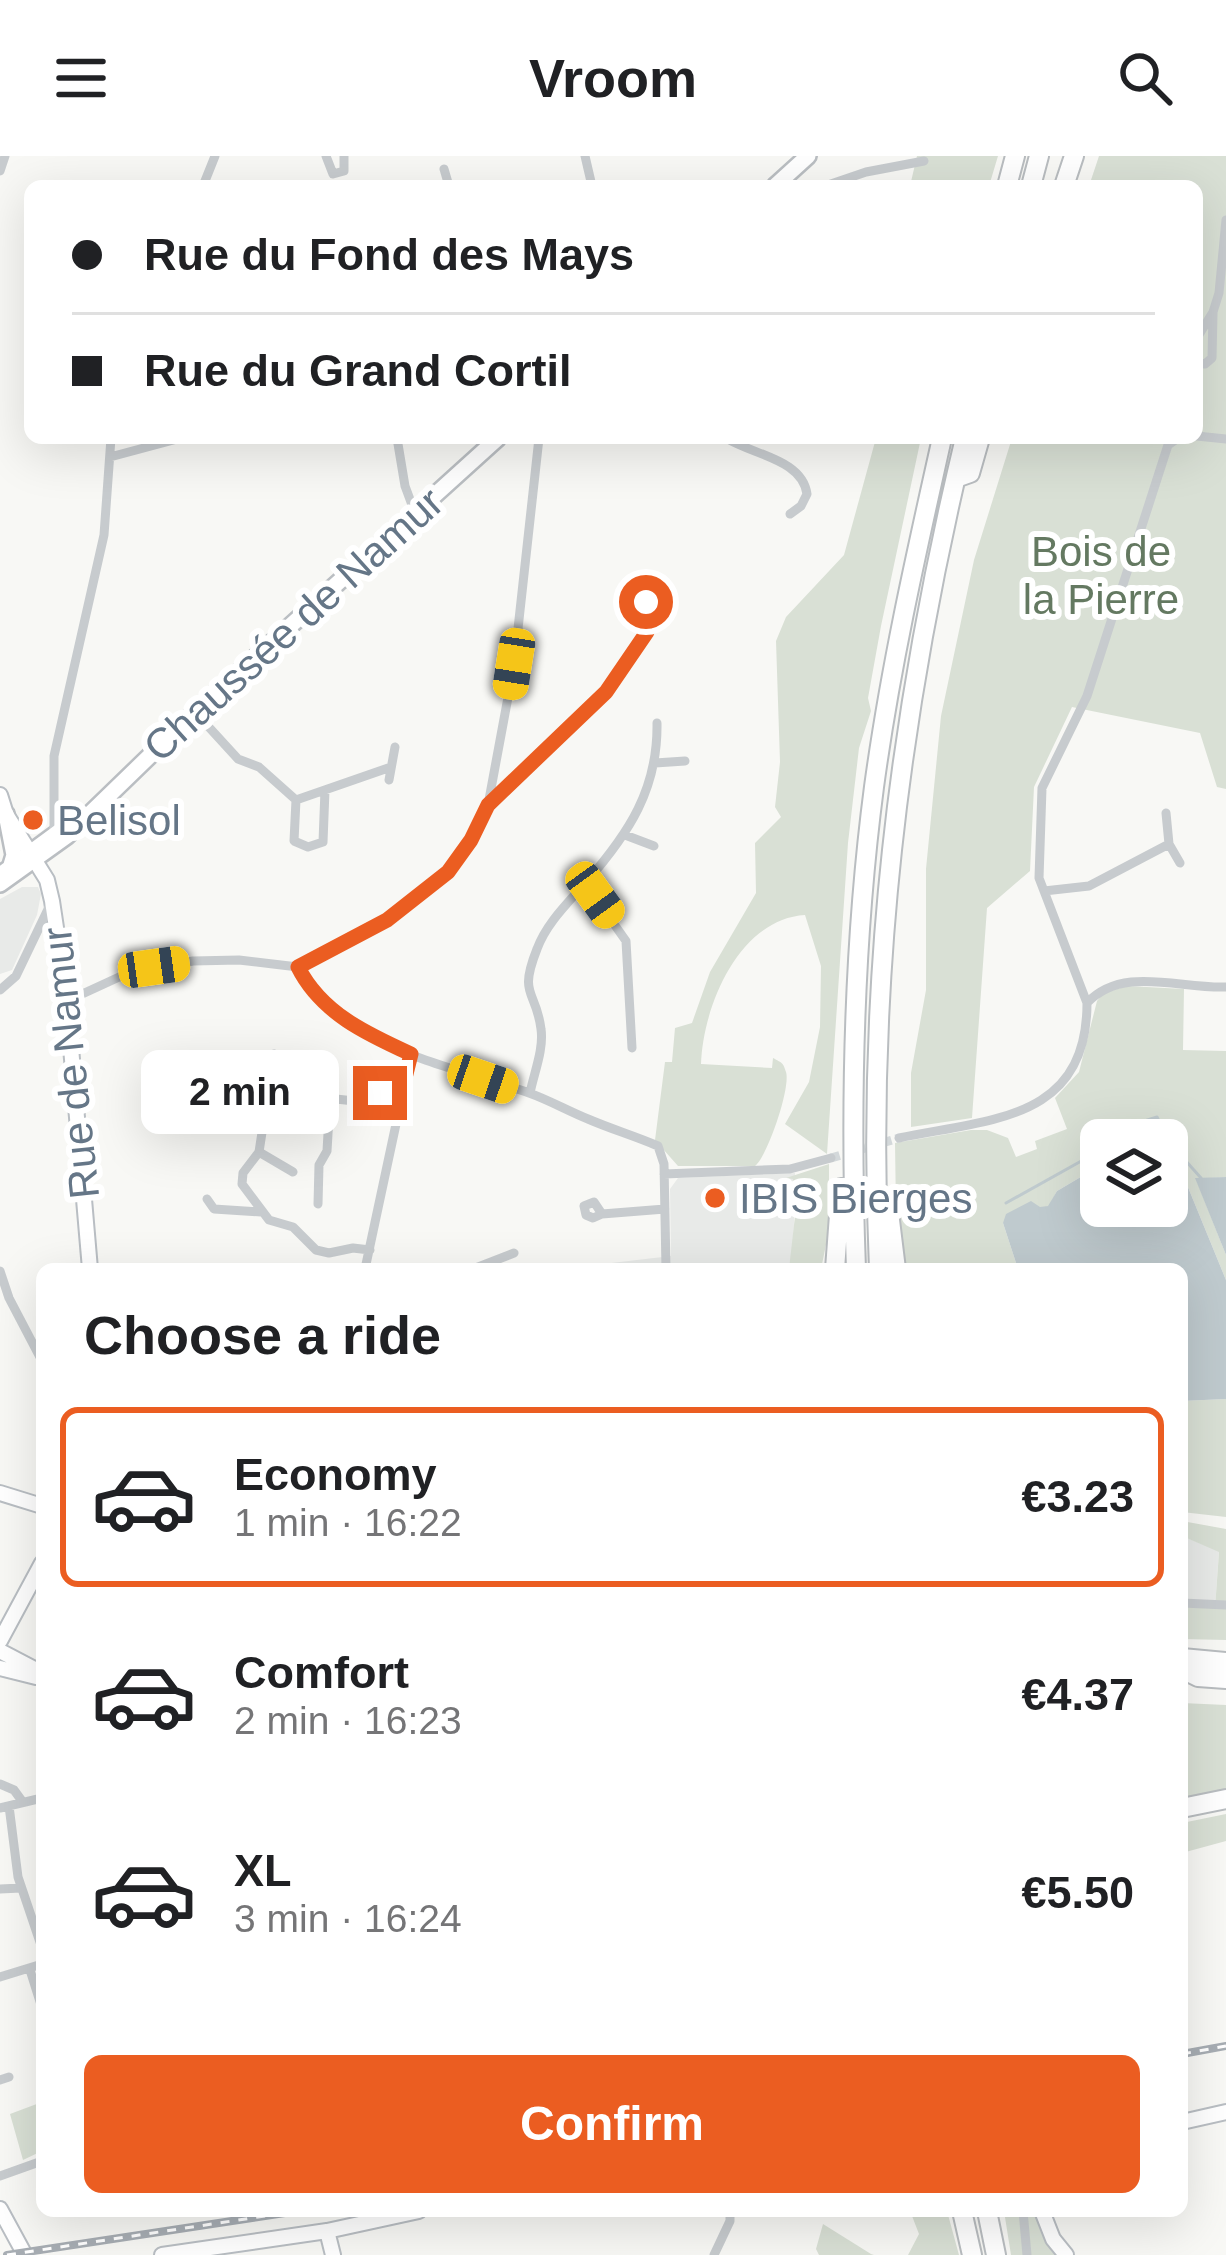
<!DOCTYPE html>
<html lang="en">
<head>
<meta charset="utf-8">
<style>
	:root { --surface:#fff; --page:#f6f6f6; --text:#202124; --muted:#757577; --line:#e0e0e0; --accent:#eb5d21 }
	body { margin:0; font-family:Helvetica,sans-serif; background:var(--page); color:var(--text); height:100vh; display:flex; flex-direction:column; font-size:45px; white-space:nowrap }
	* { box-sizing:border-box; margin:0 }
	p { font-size:39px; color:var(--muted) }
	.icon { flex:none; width:66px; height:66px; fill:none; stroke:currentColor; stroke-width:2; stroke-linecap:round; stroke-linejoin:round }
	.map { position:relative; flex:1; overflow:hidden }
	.side { position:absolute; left:36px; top:1107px; width:1152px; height:954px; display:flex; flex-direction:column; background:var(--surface); border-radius:18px; box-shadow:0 12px 48px #0002 }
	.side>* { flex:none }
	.guide { position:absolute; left:24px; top:24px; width:1179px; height:264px; border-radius:18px; box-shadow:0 12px 48px #0002; display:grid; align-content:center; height:264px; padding:0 48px; background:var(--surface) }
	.buttons { position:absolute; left:1080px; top:963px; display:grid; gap:24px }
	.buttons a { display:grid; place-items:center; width:108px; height:108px; border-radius:18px; background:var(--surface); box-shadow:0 12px 48px #0002; font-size:60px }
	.end { position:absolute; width:54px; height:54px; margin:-27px; border:15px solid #eb5d21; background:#fff; box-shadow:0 0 0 6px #fff }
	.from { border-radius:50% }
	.bubble { position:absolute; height:84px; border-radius:18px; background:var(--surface); box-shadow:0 12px 48px #0002; font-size:39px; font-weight:600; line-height:84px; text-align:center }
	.car { position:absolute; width:36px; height:72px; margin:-36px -18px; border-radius:15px; box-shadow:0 0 9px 3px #0007; background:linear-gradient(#f5c518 24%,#345 0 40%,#f5c518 0 76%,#345 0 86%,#f5c518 0) }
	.guide b { display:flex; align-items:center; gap:42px; height:114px; font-size:45px }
	.guide b+b { border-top:3px solid var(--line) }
	.guide i { width:30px; height:30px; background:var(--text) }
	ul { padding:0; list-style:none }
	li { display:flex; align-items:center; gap:36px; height:180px; margin:0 24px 18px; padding:0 24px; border:6px solid transparent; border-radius:18px }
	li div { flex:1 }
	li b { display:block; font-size:45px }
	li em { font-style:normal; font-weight:600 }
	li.selected { border-color:var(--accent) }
	li>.icon { width:108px; height:108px; stroke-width:1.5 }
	h2 { padding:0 48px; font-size:54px; line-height:144px }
	.cta { display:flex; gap:24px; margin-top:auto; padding:24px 48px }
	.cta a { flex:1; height:138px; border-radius:18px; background:var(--accent); color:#fff; font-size:48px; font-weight:600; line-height:138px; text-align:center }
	header { display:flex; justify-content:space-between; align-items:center; height:156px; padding:0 48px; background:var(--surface); font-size:54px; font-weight:600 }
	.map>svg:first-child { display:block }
	.built { fill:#e8eae8 }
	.green { fill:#d9e0d5 }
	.water { fill:#bfcace }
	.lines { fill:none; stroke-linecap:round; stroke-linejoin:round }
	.stream { stroke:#bfcace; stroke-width:3 }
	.street-tunnel { stroke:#d3d8da; stroke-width:9; stroke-dasharray:9 4.5; stroke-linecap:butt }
	.secondary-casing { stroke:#b9bec3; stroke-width:18 }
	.primary-casing { stroke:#babec2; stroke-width:20 }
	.highway-casing { stroke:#b9bdc0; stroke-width:22 }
	.street { stroke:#c7cbce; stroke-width:9 }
	.secondary { stroke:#fff; stroke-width:14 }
	.primary { stroke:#fff; stroke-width:15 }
	.highway { stroke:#fff; stroke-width:18 }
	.rail-casing { stroke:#a7adb3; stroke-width:8 }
	.rail { stroke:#fff; stroke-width:3; stroke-dasharray:9; stroke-linecap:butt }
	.route { stroke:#eb5d21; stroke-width:15 }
	.poi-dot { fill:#eb5d21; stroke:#fff; stroke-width:4.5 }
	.labels { text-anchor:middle; stroke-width:12; stroke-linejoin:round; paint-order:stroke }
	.park-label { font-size:42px; fill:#647961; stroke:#fff }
	.street-label { font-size:42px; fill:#657687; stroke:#fff }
	.poi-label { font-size:42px; fill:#657687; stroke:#fff; text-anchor:start }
</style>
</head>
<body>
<header><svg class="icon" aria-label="menu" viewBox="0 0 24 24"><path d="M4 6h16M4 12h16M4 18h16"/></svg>Vroom<svg class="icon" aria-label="search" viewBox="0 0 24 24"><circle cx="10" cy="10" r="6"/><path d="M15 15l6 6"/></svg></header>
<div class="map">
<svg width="1226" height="2099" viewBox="0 0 1226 2099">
	<rect width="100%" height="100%" fill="#f8f8f5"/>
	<!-- built -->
	<path class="built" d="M22,731H38L41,738L37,759L12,814L0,818V743Z
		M795,1017L793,1113H560L671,1100L670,1033L678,1022Z
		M1182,1380L1219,1395L1215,1452L1182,1451Z"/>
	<!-- green -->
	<path class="green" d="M917,0H998L989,30H910Z
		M1099,0H1226V633L1217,631L1200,577L1072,551L1034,631L1030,715L987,752L972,962L911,971V917L926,834V713L941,560L974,404L1012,282H1197V30H1089Z
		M876,282H921L881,470L868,542L871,555L859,592L848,687L827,998L785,968L809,926L820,871L821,810L805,759C739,763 703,850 701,908L772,912L773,902C782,907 783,906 786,916C791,932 767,1001 755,1010H678L655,984L665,906H672L675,872L692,867L710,816L756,737L755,687L781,661L775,651L780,606L776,485L786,461L844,399Z
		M1128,830L1184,833L1183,894L1226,895V1021L1196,1023L1226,1099V1124L1183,1019L1167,997V984H1101V1009L1057,1035L1049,1050L1003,1067L1018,1113H905L896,1055L895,987L971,974H987L1008,982L1016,1001L1037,993L1035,985L1067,973L1055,942L1079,916L1097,845L1103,837Z
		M829,1008V1074L821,1113H789L795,1060L787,1051L793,1049V1023L786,1022Z
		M1226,1243V1361L1182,1356V1245Z
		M1182,1365L1226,1373V1484L1182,1483V1451L1215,1452L1219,1396L1182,1380Z
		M1182,1547L1226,1549V1635L1182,1646Z
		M1226,1658V1685L1182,1697V1667Z
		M42,1946V1995L23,2004L10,1958Z
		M902,2055H947L959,2099H908L919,2078L912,2060Z
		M1004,2055H1034L1059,2099H1011Z
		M823,2068L871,2098L874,2099H819L816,2093Z"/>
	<!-- water -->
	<path class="water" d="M1167,997L1183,1019L1226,1124V1243L1182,1245V1113H1018L1003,1067L1006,1058L1031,1045L1040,1051L1048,1050L1057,1035L1101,1009V1050H1167Z
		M1226,1021V1099L1195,1022Z"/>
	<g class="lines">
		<!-- stream -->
		<path class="stream" d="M1115,984L1135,968L1157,961L1169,986L1201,1022
			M1006,1047L1101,994"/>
		<!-- street-tunnel -->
		<path class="street-tunnel" d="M831,1002L899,982"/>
		<defs>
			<path id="secondary" d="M0,639L6,658L47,724L52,745L67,845L90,1113
				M0,1337L42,1350
				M0,1485L42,1407
				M0,1495L42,1517
				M0,1512L36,1521
				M1182,1966L1226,1956
				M0,2053L25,2099
				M1042,2055L1053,2083L1066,2099
				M327,2075L333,2099
				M162,2099L327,2075L419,2055"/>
			<path id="primary" d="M775,30L808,0
				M6,658L14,699L11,709
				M0,719L76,663
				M0,728L67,680L195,556L498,282"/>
			<path id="highway" d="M1007,30L1015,0
				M1031,30L1039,0
				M1064,30L1074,0
				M956,322L970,317L980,282
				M876,1041L888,1048L896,1113
				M835,1113L841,1032
				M856,1113C850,952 853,791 874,631C890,513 916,398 942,282
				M879,1113C866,826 898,560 965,282
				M1182,1502L1226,1506
				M1184,1514L1198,1521L1226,1523
				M1182,1652L1226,1643
				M962,2055L972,2099
				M987,2055L996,2099"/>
		</defs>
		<!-- secondary casing -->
		<use href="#secondary" class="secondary-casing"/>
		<!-- primary casing -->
		<use href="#primary" class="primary-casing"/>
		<!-- highway casing -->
		<use href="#highway" class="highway-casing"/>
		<!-- street -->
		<path class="street" d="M326,0L333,18L344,15V0
			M585,0L592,30
			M444,13L449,30
			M0,15L5,0
			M203,30L215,0
			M825,30L866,16L924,5
			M1197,182L1213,156L1219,137L1226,64
			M1197,207L1205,208L1212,202L1213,156
			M1197,280L1226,283
			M397,282L405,330L415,357
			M726,282C753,299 802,303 807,338L801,350L790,358
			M110,301L181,282
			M195,556L238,603L259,611L296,644L391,611
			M655,607L685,605
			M389,624L395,591
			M296,644L294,685L308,691L323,686L325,634
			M488,649L514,509L539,282
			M1166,657L1169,688
			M54,678V600L104,379L111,282
			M625,679L654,690
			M585,727L626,785L632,892
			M1044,735L1089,730L1169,688L1180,707
			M298,811C340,893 450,909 529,937C549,944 568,955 588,963C611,973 635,980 658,990L664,1008L666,1113
			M0,834L16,820L51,747
			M67,845L130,816L193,805L239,804L298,811L387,763L448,716L471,684L488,649L606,536L647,476L641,424
			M1087,847L1039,722L1042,632L1087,540L1168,289L1178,282
			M274,898L259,996L243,1017L242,1028L269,1064L293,1071L316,1094L329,1097L353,1092L370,1094
			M270,936L364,946L380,937L401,938
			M530,937C534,917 544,893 541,873C536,833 518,841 537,793C547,766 569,746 587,725C629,677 658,633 657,567
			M899,982C990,963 1087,965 1087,847C1123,809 1179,833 1226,831
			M259,996L293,1016
			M664,1018L790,1013L831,1002
			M207,1043L214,1053L261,1056
			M318,1048L319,1009L327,995L330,943
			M602,1058L594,1046L584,1050L586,1059L593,1062L602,1058L665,1053
			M365,1113L411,898
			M473,1113L514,1097
			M0,1115L9,1142L42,1205
			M1182,1447L1226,1449
			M0,1628L14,1634L22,1645
			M9,1650L18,1721L42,1792
			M0,1652L42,1642
			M0,1733L21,1732
			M30,1814L42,1852
			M0,1821L42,1808
			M0,1924L9,1921
			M0,2020L42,2005
			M1023,2055L1027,2099
			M714,2099L730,2065V2055"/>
		<!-- secondary -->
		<use href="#secondary" class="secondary"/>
		<!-- primary -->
		<use href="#primary" class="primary"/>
		<!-- highway -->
		<use href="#highway" class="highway"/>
		<defs>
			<path id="rail" d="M1182,1898L1226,1890
				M7,2099L298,2055"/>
		</defs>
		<!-- rail casing -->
		<use href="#rail" class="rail-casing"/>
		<!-- rail -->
		<use href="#rail" class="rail"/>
	</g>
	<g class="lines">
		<!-- route -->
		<path class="route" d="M380,937L401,938L411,898C367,878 321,857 298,811L387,764L448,716L471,684L488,649L606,536L647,476L646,446"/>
	</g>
	<!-- markers -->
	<g class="poi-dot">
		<circle cx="33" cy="664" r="12"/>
		<circle cx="715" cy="1042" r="12"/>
	</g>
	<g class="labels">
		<!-- park labels -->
		<g class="park-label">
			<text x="1101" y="410">Bois de<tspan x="1101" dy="48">la Pierre</tspan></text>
		</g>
		<!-- street labels -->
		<g class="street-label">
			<text transform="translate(293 468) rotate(-42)" y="15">Chaussée de Namur</text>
			<text transform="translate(70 907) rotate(-96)" y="15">Rue de Namur</text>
		</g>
		<!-- poi labels -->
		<g class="poi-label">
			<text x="57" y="679">Belisol</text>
			<text x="739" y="1057">IBIS Bierges</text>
		</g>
	</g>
</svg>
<div class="buttons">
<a><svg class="icon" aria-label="layers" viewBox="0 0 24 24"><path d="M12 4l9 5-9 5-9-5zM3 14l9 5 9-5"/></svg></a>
</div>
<i class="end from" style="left:646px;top:446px"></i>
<i class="end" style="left:380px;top:937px"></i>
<div class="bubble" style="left:141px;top:894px;width:198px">2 min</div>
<i class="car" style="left:514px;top:508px;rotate:189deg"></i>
<i class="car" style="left:595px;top:739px;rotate:144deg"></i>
<i class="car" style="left:154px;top:811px;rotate:82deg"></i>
<i class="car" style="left:483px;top:923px;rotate:109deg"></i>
<div class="guide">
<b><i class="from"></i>Rue du Fond des Mays</b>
<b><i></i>Rue du Grand Cortil</b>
</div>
<section class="side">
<h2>Choose a ride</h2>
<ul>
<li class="selected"><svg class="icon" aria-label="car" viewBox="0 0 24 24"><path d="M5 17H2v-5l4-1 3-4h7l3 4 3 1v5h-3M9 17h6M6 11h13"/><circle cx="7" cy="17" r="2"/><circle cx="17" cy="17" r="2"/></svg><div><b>Economy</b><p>1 min · 16:22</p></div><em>€3.23</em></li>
<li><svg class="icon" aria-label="car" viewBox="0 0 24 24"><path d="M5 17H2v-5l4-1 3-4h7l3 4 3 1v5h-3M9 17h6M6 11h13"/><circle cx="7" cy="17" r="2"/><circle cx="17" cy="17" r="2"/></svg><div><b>Comfort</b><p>2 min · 16:23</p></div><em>€4.37</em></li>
<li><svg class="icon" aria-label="car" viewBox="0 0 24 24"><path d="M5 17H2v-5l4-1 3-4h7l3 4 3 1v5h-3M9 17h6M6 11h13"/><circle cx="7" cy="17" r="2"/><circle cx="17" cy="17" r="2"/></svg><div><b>XL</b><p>3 min · 16:24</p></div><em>€5.50</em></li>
</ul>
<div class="cta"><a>Confirm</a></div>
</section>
</div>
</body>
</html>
